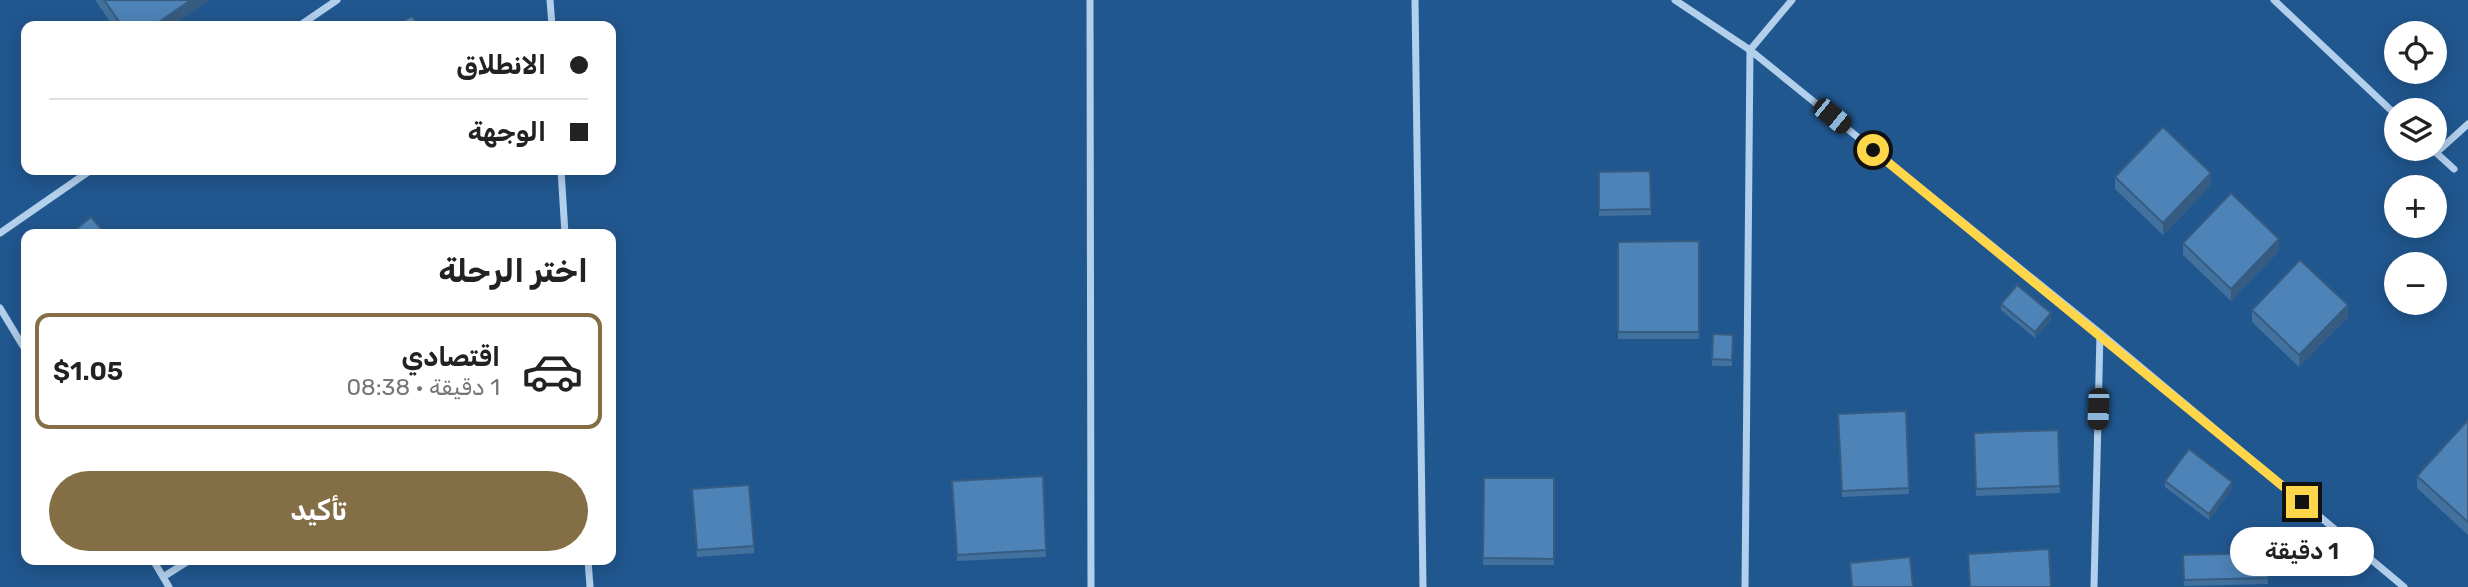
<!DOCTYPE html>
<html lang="ar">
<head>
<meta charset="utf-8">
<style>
	:root { --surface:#fff; --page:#f6f6f6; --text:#222; --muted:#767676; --line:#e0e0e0; --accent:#836e46 }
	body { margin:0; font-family:Rubik,Cairo,sans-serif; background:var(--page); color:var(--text); direction:rtl; height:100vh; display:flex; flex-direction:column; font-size:26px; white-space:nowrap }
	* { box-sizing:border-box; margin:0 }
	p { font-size:23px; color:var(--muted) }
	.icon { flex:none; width:38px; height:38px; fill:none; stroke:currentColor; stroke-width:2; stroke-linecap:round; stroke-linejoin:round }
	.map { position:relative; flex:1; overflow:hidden; direction:ltr }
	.side { position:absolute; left:21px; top:229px; width:595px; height:336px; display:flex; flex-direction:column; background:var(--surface); border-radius:14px; box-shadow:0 4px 18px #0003; direction:rtl }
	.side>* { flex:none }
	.banner { position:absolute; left:21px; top:21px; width:595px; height:154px; border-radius:14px; box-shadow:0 4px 18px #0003; direction:rtl; display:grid; align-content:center; height:154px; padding:0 28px; background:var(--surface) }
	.buttons { position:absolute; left:2384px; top:21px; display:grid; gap:14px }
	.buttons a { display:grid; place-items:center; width:63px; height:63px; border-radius:50%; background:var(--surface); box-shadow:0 4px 18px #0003; font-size:35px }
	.end { position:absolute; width:32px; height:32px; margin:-16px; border:9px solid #ffd54a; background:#111; box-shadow:0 0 0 4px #111 }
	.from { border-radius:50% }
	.bubble { position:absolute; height:49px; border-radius:24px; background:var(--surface); box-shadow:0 4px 18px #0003; font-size:23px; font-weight:600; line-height:49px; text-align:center; direction:rtl }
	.car { position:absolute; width:21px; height:42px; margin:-21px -10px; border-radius:9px; box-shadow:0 0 5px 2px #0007; background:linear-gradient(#222 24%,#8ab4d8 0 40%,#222 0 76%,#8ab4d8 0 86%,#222 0) }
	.banner b { display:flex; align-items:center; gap:24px; height:66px; font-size:26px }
	.banner b+b { border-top:2px solid var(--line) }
	.banner i { width:18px; height:18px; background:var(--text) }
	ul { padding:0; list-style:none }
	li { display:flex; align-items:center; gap:21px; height:116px; margin:0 14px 10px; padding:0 14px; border:4px solid transparent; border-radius:14px }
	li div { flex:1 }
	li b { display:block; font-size:26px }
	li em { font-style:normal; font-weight:600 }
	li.current { border-color:var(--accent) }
	li>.icon { width:63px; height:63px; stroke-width:1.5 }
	h2 { padding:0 28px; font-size:32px; line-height:84px }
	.primary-button { display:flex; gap:14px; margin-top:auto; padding:14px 28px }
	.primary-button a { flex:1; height:80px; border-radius:42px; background:var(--accent); color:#fff; font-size:28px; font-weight:600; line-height:80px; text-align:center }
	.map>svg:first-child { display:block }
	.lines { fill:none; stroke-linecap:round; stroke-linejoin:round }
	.minor { stroke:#b2cfec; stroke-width:7 }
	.wall { fill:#43719e }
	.shaded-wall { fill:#375c81 }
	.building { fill:#4e83b8; stroke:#375c81; stroke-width:2 }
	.route { stroke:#ffd54a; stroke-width:9 }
</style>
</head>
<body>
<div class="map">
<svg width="2468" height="587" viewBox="0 0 2468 587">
	<rect width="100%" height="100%" fill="#21578f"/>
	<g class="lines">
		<!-- minor -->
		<path class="minor" d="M550,0L552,26
			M1090,0L1091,587
			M1415,0L1423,587
			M1675,0L1750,50L2100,333L2404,587
			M2274,0L2396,115
			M299,26L337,0
			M2432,149L2454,169
			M2436,153L2468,124
			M561,170L565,234
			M0,233L91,170
			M0,308L26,351
			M153,560L169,587
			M588,560L590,587
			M163,577L190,560
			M1745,587L1750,50L1792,0
			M2094,587L2100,333"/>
	</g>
	<!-- wall -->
	<path class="wall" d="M95,0H209L171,26H113Z
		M1650,171L1651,215L1599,216V172Z
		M2115,177L2211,185L2163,235L2115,189Z
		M1699,241V339H1618V242Z
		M2183,243L2279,251L2231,301L2183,255Z
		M2001,304L2051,320L2035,338L2001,310Z
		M2252,310L2348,317L2299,367L2252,322Z
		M1713,334L1733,335L1732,366H1712Z
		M1906,411L1909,494L1842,497L1838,414Z
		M2468,420V535L2417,488V476Z
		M2058,430L2060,493L1976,496L1974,433Z
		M1043,476L1046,557L957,561L952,481Z
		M1484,478H1554V565H1483Z
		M2165,481L2232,488L2209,520L2165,487Z
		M692,495L754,546V553L697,557Z
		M2267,553L2268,584L2184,586L2183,555Z"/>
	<!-- shaded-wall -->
	<path class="shaded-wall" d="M191,0H209L171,26H153Z
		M2211,173V185L2163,235V223Z
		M2279,239V251L2231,301V289Z
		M2348,305V317L2299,367V355Z
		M2051,313V320L2035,338V332Z
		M2232,482V488L2209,520V514Z"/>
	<!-- building -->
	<path class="building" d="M104,0H191L153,26H122Z
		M412,16L419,26H396Z
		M2163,127L2211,173L2163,223L2115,177Z
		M1650,171L1651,209L1599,210V172Z
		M2231,193L2279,239L2231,289L2183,243Z
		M91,217L106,234H70Z
		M1699,241V332H1618V242Z
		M2300,260L2348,305L2299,355L2252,310Z
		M2017,285L2051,313L2035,332L2001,304Z
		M1713,334L1733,335L1732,360L1712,359Z
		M1906,411L1909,488L1842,491L1838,414Z
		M2468,420V522L2417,476Z
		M2058,430L2060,486L1976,489L1974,433Z
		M2189,449L2232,482L2209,514L2165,481Z
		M1043,476L1046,550L957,555L952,481Z
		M1484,478H1554V559L1483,558Z
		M749,485L754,546L697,550L692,489Z
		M2049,549L2051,587H1970L1968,554Z
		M2267,553L2268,578L2184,580L2183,555Z
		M1910,557L1913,587H1852L1850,563Z"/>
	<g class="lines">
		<!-- route -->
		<path class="route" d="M1873,150L2302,502"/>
	</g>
</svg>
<div class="buttons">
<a><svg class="icon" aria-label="locate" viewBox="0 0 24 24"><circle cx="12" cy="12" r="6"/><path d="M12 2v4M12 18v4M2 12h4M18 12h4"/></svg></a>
<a><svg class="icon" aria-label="layers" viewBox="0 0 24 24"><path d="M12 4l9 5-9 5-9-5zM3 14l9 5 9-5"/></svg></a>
<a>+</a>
<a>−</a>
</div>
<i class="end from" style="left:1873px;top:150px"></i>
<i class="end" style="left:2302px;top:502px"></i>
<div class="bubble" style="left:2230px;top:527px;width:144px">1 دقيقة</div>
<i class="car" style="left:1832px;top:116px;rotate:129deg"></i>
<i class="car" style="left:2098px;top:409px;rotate:182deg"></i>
<div class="banner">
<b><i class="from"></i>الانطلاق</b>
<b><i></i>الوجهة</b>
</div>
<section class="side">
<h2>اختر الرحلة</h2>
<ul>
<li class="current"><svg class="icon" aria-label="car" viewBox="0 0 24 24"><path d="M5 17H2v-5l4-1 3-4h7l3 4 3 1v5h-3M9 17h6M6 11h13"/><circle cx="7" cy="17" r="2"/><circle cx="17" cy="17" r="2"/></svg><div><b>اقتصادي</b><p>1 دقيقة · 08:38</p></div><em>$1.05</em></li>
</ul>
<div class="primary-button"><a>تأكيد</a></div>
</section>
</div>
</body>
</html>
